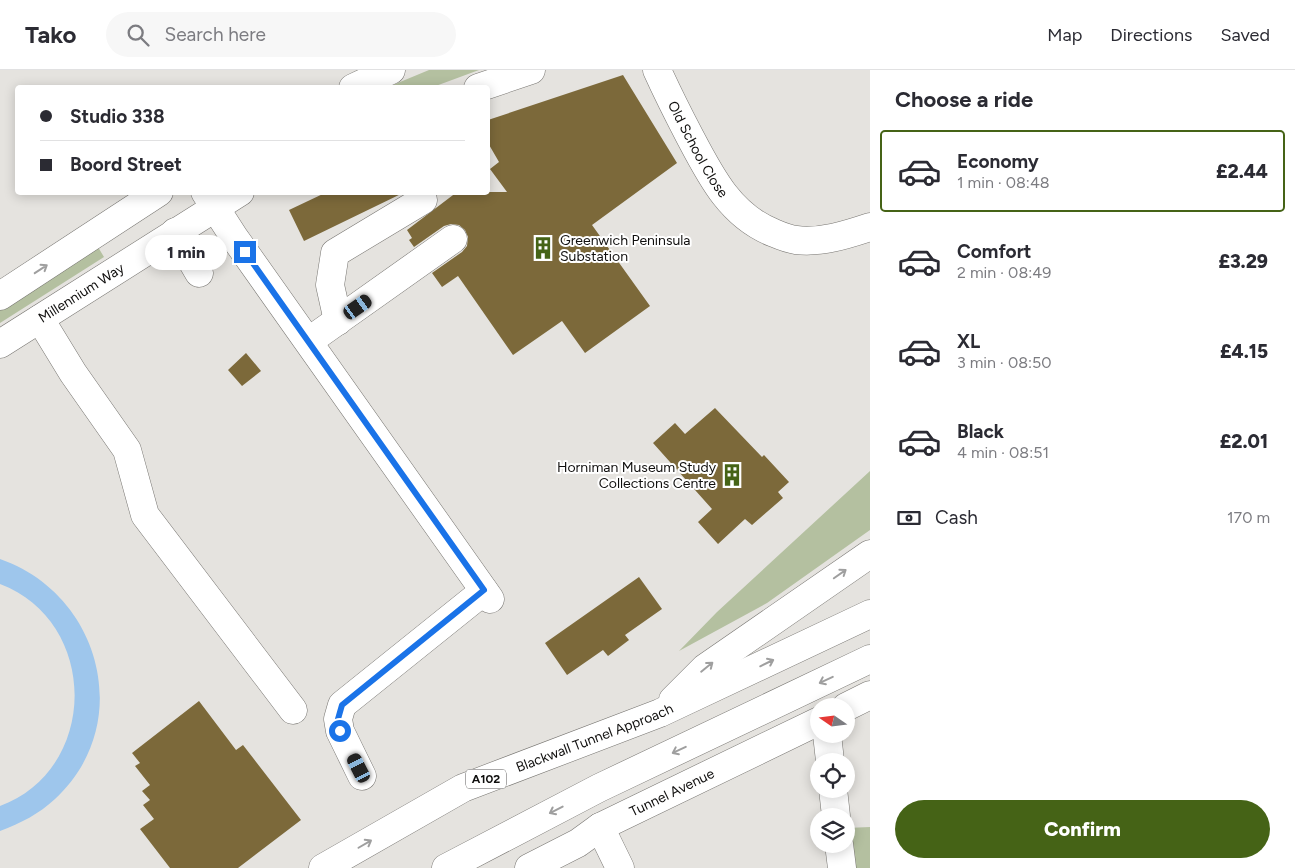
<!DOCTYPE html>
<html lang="en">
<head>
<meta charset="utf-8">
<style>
	:root { --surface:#fff; --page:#f7f7f7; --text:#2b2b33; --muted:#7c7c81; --line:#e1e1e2; --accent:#456316 }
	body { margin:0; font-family:Figtree,sans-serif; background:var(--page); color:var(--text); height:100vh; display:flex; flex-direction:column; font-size:19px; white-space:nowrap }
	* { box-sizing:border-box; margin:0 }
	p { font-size:16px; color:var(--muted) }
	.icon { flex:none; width:28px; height:28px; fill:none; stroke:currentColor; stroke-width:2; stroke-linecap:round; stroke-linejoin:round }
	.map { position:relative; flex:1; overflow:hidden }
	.panel { display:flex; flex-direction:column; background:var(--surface); width:425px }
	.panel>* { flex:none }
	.hud { position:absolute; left:15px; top:15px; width:475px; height:110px; border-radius:5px; box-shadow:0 2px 12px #0003; display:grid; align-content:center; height:110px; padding:0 25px; background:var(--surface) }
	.needle { width:32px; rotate:284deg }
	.tools { position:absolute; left:810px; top:628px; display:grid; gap:10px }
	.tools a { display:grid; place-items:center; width:45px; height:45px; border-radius:50%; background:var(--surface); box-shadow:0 2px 12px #0003; font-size:25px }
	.end { position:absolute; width:22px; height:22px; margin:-11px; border:6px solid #1a73e8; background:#fff; box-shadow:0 0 0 2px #fff }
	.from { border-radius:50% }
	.bubble { position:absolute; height:35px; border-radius:18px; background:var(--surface); box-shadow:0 2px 12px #0003; font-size:16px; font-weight:800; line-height:35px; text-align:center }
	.car { position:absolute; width:15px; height:30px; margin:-15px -8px; border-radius:6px; box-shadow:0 0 4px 1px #0007; background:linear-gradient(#222 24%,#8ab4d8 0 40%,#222 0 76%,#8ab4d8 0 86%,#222 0) }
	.hud b { display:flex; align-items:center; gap:18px; height:48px; font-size:19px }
	.hud b+b { border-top:1px solid var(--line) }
	.hud i { width:12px; height:12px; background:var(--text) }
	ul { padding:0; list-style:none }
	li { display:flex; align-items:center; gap:15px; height:82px; margin:0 10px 8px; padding:0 15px; border:2px solid transparent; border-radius:5px }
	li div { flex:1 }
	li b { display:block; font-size:19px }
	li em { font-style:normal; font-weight:800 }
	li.current { border-color:var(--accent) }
	li>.icon { width:45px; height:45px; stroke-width:1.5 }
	h2 { padding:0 25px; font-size:22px; line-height:60px }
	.pay { display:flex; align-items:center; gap:12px; height:55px; padding:0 25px; font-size:19px }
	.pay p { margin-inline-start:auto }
	.primary-button { display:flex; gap:10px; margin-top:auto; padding:10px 25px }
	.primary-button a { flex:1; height:58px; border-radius:30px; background:var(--accent); color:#fff; font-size:20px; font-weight:800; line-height:58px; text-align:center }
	header { display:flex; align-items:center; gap:30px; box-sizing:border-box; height:70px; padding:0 25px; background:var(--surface); border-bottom:1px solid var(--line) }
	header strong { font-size:24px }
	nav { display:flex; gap:28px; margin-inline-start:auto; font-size:18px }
	.search { width:350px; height:45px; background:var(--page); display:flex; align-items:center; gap:12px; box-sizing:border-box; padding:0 18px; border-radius:28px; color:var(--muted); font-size:19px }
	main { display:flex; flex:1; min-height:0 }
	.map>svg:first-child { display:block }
	.green { fill:#b4c0a0 }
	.water { fill:#9ec6ec }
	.building { fill:#7c693a }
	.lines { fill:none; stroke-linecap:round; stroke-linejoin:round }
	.minor-casing { stroke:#777571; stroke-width:29 }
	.highway-casing { stroke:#777571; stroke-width:29 }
	.minor { stroke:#fff; stroke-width:28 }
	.highway { stroke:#fff; stroke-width:28 }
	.oneway { stroke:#9f9f9f }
	.route { stroke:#1a73e8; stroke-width:6 }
	.labels { text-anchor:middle; stroke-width:4; stroke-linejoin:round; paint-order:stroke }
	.shield { fill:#fff; stroke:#585756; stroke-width:1 }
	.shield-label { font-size:12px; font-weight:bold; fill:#100f0e }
	.street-label { font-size:14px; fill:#100f0e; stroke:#fff }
	.poi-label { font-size:14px; fill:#100f0e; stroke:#fff; text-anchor:start }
</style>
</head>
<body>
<header>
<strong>Tako</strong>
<div class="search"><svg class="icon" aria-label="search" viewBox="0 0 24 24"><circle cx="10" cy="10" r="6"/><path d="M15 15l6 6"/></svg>Search here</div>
<nav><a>Map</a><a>Directions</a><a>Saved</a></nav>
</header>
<main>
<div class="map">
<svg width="870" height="798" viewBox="0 0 870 798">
	<rect width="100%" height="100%" fill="#e5e3df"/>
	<!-- green -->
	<path class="green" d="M429,0H479L433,17H388Z
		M98,177L104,187L0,253V240Z
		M870,401V460L767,533L679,581L717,542Z
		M870,757V798H851L847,758Z"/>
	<!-- water -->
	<path class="water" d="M0,489C101,524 136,654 55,729C39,744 21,753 0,761V736C100,699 99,551 0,514Z"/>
	<!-- building -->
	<path class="building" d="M623,5L677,93L592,155L650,236L585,283L562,251L513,285L458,206L442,217L432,203L462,182L467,176L468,167L465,160L459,155L451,154L444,156L414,177L409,170L412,168L407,160L457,122H507L490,99L499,92L488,73V50Z
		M327,122H405L304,171L289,140Z
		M246,283L261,301L242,316L228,300Z
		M715,338L762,387L764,385L789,412L778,422L783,428L752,455L745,449L718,474L698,452L712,439L653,373L675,353L685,364Z
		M639,507L662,539L625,565L629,570L608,586L603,580L567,605L545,573Z
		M199,631L236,680L243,675L301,750L238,798H170L140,759L154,749L143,735L150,730L142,721L150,715L135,696L140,693L132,683Z"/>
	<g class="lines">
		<defs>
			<g id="minor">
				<path id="s1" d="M657,0C667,22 678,44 689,65C710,105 730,146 774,163C781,166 788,169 796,170C821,173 846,165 870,157"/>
				<path d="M353,18L391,0"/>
				<path d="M478,18L531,0"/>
				<path d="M205,122L234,167L490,529"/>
				<path d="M175,162L199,203"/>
				<path d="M0,226L159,122"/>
				<path d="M40,249L73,303L127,380L145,445L293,640"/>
				<path d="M338,251L330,215L335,183L423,130"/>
				<path d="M309,271L453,169"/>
				<path id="s2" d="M0,274L240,122"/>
				<path d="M846,637L870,625"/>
				<path d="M827,664L830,691"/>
				<path d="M362,706L340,661L338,649L342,635L484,521"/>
				<path d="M833,719L836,746"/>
				<path d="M600,757L620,798"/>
				<path d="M839,774L842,798"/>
				<path id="s3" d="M529,798L578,773L600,757L819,651"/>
			</g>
			<g id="highway">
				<path d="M673,630L705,598L870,484"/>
				<path id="s4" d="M323,798L463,718L660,643L870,544"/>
				<path d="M446,798L599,718L870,589"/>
			</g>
		</defs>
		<!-- minor casing -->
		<use href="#minor" class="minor-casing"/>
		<!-- highway casing -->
		<use href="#highway" class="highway-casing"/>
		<!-- minor -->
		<use href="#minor" class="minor"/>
		<!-- highway -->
		<use href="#highway" class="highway"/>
	</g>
	<!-- one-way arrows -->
	<defs><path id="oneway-shaft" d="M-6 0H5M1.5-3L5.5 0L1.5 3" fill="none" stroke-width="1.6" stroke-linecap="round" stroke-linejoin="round" transform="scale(1.25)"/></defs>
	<g class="oneway">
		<use href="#oneway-shaft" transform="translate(41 199) rotate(-33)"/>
		<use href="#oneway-shaft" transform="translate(840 504) rotate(-35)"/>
		<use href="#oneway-shaft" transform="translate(767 593) rotate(-26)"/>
		<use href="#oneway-shaft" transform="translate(707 597) rotate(-39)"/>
		<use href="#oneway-shaft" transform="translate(826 610) rotate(155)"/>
		<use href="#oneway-shaft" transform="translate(679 680) rotate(155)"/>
		<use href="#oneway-shaft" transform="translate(556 740) rotate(153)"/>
		<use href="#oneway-shaft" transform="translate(365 774) rotate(-30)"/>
	</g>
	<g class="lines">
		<!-- route -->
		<path class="route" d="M245,182L484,520L342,635L338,649L340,661"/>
	</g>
	<!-- icons -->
	<defs>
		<symbol id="building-bare" viewBox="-9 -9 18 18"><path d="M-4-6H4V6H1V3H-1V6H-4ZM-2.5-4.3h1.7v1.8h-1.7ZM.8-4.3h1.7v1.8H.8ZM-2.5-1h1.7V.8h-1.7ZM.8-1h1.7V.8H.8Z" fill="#456316" stroke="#fff" stroke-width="2.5" paint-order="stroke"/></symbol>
	</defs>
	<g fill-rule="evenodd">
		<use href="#building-bare" x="527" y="162" width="32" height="32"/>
		<use href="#building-bare" x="716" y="389" width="32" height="32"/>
	</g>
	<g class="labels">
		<!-- shield labels -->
		<rect class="shield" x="466" y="699.5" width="40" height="19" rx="4"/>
		<g class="shield-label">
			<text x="486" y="713">A102</text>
		</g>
		<!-- street labels -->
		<g class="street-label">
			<text dy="5" stroke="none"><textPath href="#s1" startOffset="89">Old School Close</textPath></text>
			<text dy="5" stroke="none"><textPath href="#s2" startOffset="96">Millennium Way</textPath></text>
			<text dy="5" stroke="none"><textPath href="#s4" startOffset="302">Blackwall Tunnel Approach</textPath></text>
			<text dy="5" stroke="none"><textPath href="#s3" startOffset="162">Tunnel Avenue</textPath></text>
		</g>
		<!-- poi labels -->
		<g class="poi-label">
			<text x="560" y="175">Greenwich Peninsula<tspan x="560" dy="16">Substation</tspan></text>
			<text x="716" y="402" text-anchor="end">Horniman Museum Study<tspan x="716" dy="16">Collections Centre</tspan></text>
		</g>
	</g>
</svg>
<div class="tools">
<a><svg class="needle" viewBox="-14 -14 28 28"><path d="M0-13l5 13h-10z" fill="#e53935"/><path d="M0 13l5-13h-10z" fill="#7c7c81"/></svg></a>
<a><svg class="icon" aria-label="locate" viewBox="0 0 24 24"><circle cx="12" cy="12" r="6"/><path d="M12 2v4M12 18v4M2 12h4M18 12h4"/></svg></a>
<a><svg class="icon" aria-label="layers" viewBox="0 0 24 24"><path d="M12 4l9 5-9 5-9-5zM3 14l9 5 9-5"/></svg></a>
</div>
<i class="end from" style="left:340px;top:661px"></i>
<i class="end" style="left:245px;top:182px"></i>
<div class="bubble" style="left:145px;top:165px;width:82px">1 min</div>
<i class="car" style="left:358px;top:237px;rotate:55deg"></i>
<i class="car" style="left:359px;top:698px;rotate:333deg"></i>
<div class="hud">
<b><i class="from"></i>Studio 338</b>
<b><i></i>Boord Street</b>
</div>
</div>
<section class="panel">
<h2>Choose a ride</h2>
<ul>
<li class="current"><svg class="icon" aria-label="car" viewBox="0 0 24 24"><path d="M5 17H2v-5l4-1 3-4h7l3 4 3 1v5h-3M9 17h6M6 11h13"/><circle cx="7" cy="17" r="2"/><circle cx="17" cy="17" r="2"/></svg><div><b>Economy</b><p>1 min · 08:48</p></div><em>£2.44</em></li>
<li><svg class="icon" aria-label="car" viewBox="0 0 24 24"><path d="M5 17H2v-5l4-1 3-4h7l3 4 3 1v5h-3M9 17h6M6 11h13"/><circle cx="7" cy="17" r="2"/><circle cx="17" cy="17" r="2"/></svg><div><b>Comfort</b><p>2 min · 08:49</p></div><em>£3.29</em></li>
<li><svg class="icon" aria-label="car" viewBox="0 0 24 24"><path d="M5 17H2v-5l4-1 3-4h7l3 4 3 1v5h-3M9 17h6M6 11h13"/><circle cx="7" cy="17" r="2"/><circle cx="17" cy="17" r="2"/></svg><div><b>XL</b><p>3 min · 08:50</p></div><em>£4.15</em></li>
<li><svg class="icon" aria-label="car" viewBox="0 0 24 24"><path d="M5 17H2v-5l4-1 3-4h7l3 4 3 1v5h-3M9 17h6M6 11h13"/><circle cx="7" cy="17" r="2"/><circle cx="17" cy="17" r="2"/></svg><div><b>Black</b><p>4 min · 08:51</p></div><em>£2.01</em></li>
</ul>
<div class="pay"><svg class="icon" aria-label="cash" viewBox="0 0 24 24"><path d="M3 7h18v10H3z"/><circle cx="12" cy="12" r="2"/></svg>Cash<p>170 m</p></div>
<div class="primary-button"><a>Confirm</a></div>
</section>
</main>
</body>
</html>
